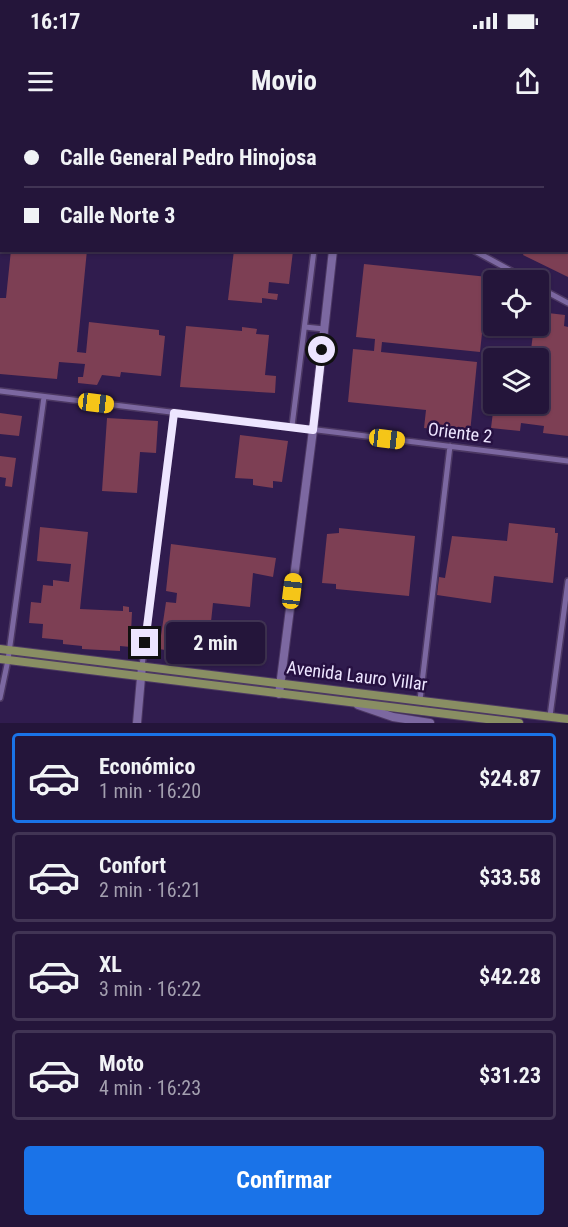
<!DOCTYPE html>
<html lang="es">
<head>
<meta charset="utf-8">
<style>
	:root { --surface:#24153a; --page:#2c1e42; --text:#f1f3f6; --muted:#a39faf; --line:#413454; --accent:#1a73e8 }
	body { margin:0; font-family:"Roboto Condensed",sans-serif; background:var(--page); color:var(--text); height:100vh; display:flex; flex-direction:column; font-size:22px; white-space:nowrap }
	* { box-sizing:border-box; margin:0 }
	p { font-size:20px; color:var(--muted) }
	.icon { flex:none; width:33px; height:33px; fill:none; stroke:currentColor; stroke-width:2; stroke-linecap:round; stroke-linejoin:round }
	.map { position:relative; height:603px; overflow:hidden }
	.drawer { display:flex; flex-direction:column; background:var(--surface); flex:1 }
	.drawer>* { flex:none }
	.top-card { position:absolute; left:0px; top:0px; width:568px; height:132px; box-shadow:0 2px 4px #0004,0 0 0 2px var(--line); display:grid; align-content:center; height:132px; padding:0 24px; background:var(--surface) }
	.controls { position:absolute; left:483px; top:150px; display:grid; gap:12px }
	.controls a { display:grid; place-items:center; width:66px; height:66px; border-radius:6px; background:var(--surface); box-shadow:0 2px 4px #0004,0 0 0 2px var(--line); font-size:30px }
	.end { position:absolute; width:27px; height:27px; margin:-14px; border:8px solid #ede5ff; background:#111; box-shadow:0 0 0 3px #111 }
	.from { border-radius:50% }
	.bubble { position:absolute; height:42px; border-radius:6px; background:var(--surface); box-shadow:0 2px 4px #0004,0 0 0 2px var(--line); font-size:20px; font-weight:700; line-height:42px; text-align:center }
	.car { position:absolute; width:18px; height:36px; margin:-18px -9px; border-radius:8px; box-shadow:0 0 4px 2px #0007; background:linear-gradient(#f5c518 24%,#345 0 40%,#f5c518 0 76%,#345 0 86%,#f5c518 0) }
	.top-card b { display:flex; align-items:center; gap:21px; height:57px; font-size:22px }
	.top-card b+b { border-top:2px solid var(--line) }
	.top-card i { width:15px; height:15px; background:var(--text) }
	ul { padding:10px 0 0; list-style:none }
	li { display:flex; align-items:center; gap:18px; height:90px; margin:0 12px 9px; padding:0 12px; border:3px solid var(--line); border-radius:6px }
	li div { flex:1 }
	li b { display:block; font-size:22px }
	li em { font-style:normal; font-weight:700 }
	li.active { border-color:var(--accent) }
	li>.icon { width:54px; height:54px; stroke-width:1.5 }
	.button { display:flex; gap:12px; margin-top:auto; padding:12px 24px }
	.button a { flex:1; height:69px; border-radius:6px; background:var(--accent); color:#fff; font-size:24px; font-weight:700; line-height:69px; text-align:center }
	.status { display:flex; justify-content:space-between; align-items:center; height:42px; padding:0 30px; background:var(--surface); direction:ltr }
	.status svg { height:16px; fill:currentColor }
	header { display:flex; justify-content:space-between; align-items:center; height:78px; padding:0 24px; background:var(--surface); font-size:27px; font-weight:700 }
	.map>svg:first-child { display:block }
	.building { fill:#7d3f54 }
	.lines { fill:none; stroke-linecap:round; stroke-linejoin:round }
	.street-casing { stroke:#4c3863; stroke-width:8 }
	.secondary-casing { stroke:#4c3863; stroke-width:10 }
	.primary-casing { stroke:#4c3863; stroke-width:10 }
	.street { stroke:#7c68a1; stroke-width:5 }
	.secondary { stroke:#7c68a1; stroke-width:8 }
	.primary { stroke:#898e63; stroke-width:8 }
	.route { stroke:#ede5ff; stroke-width:8 }
	.labels { text-anchor:middle; stroke-width:5; stroke-linejoin:round; paint-order:stroke }
	.street-label { font-size:18px; fill:#ede5ff; stroke:#271142 }
</style>
</head>
<body>
<div class="status"><b>16:17</b><svg viewBox="0 0 49 12"><path d="M0 12V9h3v3zM5 12V6h3v6zM10 12V3h3v9zM15 12V0h3v12zM26 1h20v11H26zM47 4h2v5h-2z"/></svg></div>
<header><svg class="icon" aria-label="menu" viewBox="0 0 24 24"><path d="M4 6h16M4 12h16M4 18h16"/></svg>Movio<svg class="icon" aria-label="share" viewBox="0 0 24 24"><path d="M12 15V3M7 8l5-5 5 5M5 13v7h14v-7"/></svg></header>
<div class="map">
<svg width="568" height="603" viewBox="0 0 568 603">
	<rect width="100%" height="100%" fill="#301c4e"/>
	<!-- building -->
	<path class="building" d="M11,130H87L77,232L86,233L89,202L159,210V215L165,216L161,256L121,252L120,257L102,255L97,265L78,263V257H83L85,244L59,242L57,259L0,254V178H6Z
		M234,130L293,131L289,164L269,162L268,173L278,174L277,180L262,178V183L228,180Z
		M525,130H568V157L523,135Z
		M364,144L488,157L480,232L382,222L381,232L477,242L470,313L424,308L426,290L348,282L353,229L374,231L375,219L356,217Z
		M538,184L549,185L548,193L565,195L564,206L568,207V316L543,313L544,306L521,303L520,311L491,308L494,284H538V238H530L534,206H538Z
		M186,206L242,211V207L257,209L256,214L269,215L265,255L276,256L275,273L180,267Z
		M0,293L22,296L19,316L0,314Z
		M107,298L158,301L156,333L140,332L137,373L102,371Z
		M240,315L288,321L282,362L273,361V368L253,365V359L235,358Z
		M0,336L16,338L12,367L5,366L6,358L0,357Z
		M509,403L555,408V413H558L553,463L494,456L491,483L437,475L439,457L445,458L452,416L507,421Z
		M40,407L88,412L80,489L123,491V486L129,487V492H132L131,512H139V519H131V527L120,526V531L82,529V526L63,524V520L42,518L43,504L29,503L31,482L41,483L43,465L53,466V460L69,462L71,444L37,441Z
		M339,408L415,416L409,476L336,469V464L322,463L327,414L339,413Z
		M171,424L276,438L273,457L253,453L250,487L213,483L208,530L201,529V536L159,529L166,482L176,483L177,473L166,471Z"/>
	<g class="lines">
		<defs>
			<path id="street" d="M239,0L241,2
				M0,41L2,42
				M473,130L528,160
				M538,167L568,183
				M305,207L324,209
				M0,271L568,341
				M292,306L314,130
				M142,546L174,293
				M0,578L8,540L44,277
				M420,580L450,326
				M550,596L568,461"/>
			<path id="secondary" d="M355,2V0
				M279,574L313,310L333,130
				M358,585L393,597L430,603
				M137,603L142,546"/>
			<path id="primary" d="M0,529L568,599
				M0,539L519,603"/>
		</defs>
		<!-- street casing -->
		<use href="#street" class="street-casing"/>
		<!-- secondary casing -->
		<use href="#secondary" class="secondary-casing"/>
		<!-- primary casing -->
		<use href="#primary" class="primary-casing"/>
		<!-- street -->
		<use href="#street" class="street"/>
		<!-- secondary -->
		<use href="#secondary" class="secondary"/>
		<!-- primary -->
		<use href="#primary" class="primary"/>
	</g>
	<g class="lines">
		<!-- route -->
		<path class="route" d="M145,523L174,293L313,310L322,230"/>
	</g>
	<g class="labels">
		<!-- street labels -->
		<g class="street-label">
			<text transform="translate(460 313) rotate(7)" y="6">Oriente 2</text>
			<text transform="translate(357 556) rotate(7)" y="6">Avenida Lauro Villar</text>
		</g>
	</g>
</svg>
<div class="controls">
<a><svg class="icon" aria-label="locate" viewBox="0 0 24 24"><circle cx="12" cy="12" r="6"/><path d="M12 2v4M12 18v4M2 12h4M18 12h4"/></svg></a>
<a><svg class="icon" aria-label="layers" viewBox="0 0 24 24"><path d="M12 4l9 5-9 5-9-5zM3 14l9 5 9-5"/></svg></a>
</div>
<i class="end from" style="left:322px;top:230px"></i>
<i class="end" style="left:145px;top:523px"></i>
<div class="bubble" style="left:166px;top:502px;width:99px">2 min</div>
<i class="car" style="left:96px;top:283px;rotate:97deg"></i>
<i class="car" style="left:387px;top:319px;rotate:97deg"></i>
<i class="car" style="left:292px;top:471px;rotate:7deg"></i>
<div class="top-card">
<b><i class="from"></i>Calle General Pedro Hinojosa</b>
<b><i></i>Calle Norte 3</b>
</div>
</div>
<section class="drawer">
<ul>
<li class="active"><svg class="icon" aria-label="car" viewBox="0 0 24 24"><path d="M5 17H2v-5l4-1 3-4h7l3 4 3 1v5h-3M9 17h6M6 11h13"/><circle cx="7" cy="17" r="2"/><circle cx="17" cy="17" r="2"/></svg><div><b>Económico</b><p>1 min · 16:20</p></div><em>$24.87</em></li>
<li><svg class="icon" aria-label="car" viewBox="0 0 24 24"><path d="M5 17H2v-5l4-1 3-4h7l3 4 3 1v5h-3M9 17h6M6 11h13"/><circle cx="7" cy="17" r="2"/><circle cx="17" cy="17" r="2"/></svg><div><b>Confort</b><p>2 min · 16:21</p></div><em>$33.58</em></li>
<li><svg class="icon" aria-label="car" viewBox="0 0 24 24"><path d="M5 17H2v-5l4-1 3-4h7l3 4 3 1v5h-3M9 17h6M6 11h13"/><circle cx="7" cy="17" r="2"/><circle cx="17" cy="17" r="2"/></svg><div><b>XL</b><p>3 min · 16:22</p></div><em>$42.28</em></li>
<li><svg class="icon" aria-label="car" viewBox="0 0 24 24"><path d="M5 17H2v-5l4-1 3-4h7l3 4 3 1v5h-3M9 17h6M6 11h13"/><circle cx="7" cy="17" r="2"/><circle cx="17" cy="17" r="2"/></svg><div><b>Moto</b><p>4 min · 16:23</p></div><em>$31.23</em></li>
</ul>
<div class="button"><a>Confirmar</a></div>
</section>
</body>
</html>
